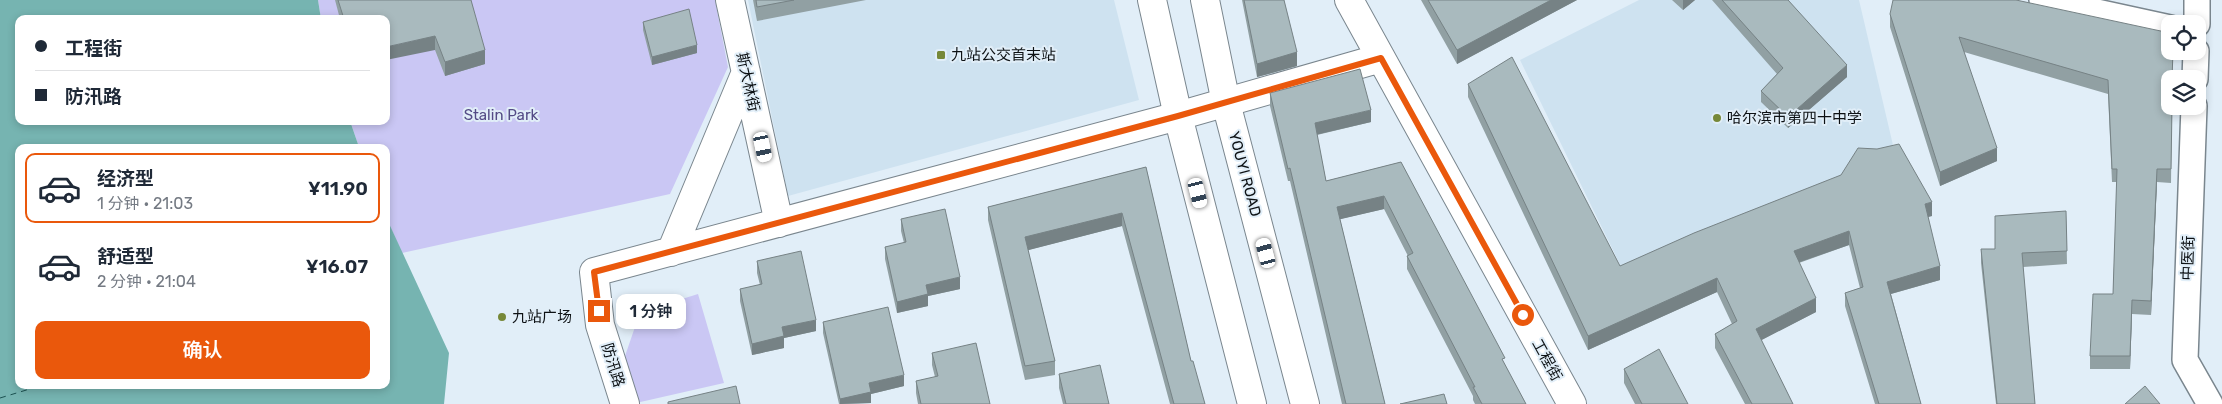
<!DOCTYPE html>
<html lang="zh">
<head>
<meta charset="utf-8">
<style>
	:root { --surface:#fff; --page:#f6f6f7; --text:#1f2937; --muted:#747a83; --line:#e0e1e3; --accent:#ea580c }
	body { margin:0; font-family:Rubik,"Noto Sans SC",sans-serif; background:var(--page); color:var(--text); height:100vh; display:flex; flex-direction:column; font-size:19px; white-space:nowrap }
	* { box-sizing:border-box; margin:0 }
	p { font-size:16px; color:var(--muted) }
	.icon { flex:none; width:28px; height:28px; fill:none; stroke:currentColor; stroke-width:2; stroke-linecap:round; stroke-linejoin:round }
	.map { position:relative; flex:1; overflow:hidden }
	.details { position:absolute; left:15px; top:144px; width:375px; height:245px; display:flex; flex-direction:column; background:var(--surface); border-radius:10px; box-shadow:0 2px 8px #0003 }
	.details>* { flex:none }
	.hud { position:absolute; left:15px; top:15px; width:375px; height:110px; border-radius:10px; box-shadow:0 2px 8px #0003; display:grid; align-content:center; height:110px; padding:0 20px; background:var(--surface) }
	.tools { position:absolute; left:2161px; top:15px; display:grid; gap:10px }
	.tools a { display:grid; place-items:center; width:45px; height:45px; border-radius:10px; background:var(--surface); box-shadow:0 2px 8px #0003; font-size:25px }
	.end { position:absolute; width:22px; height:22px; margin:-11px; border:6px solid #ea580c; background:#fff; box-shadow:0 0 0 2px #fff }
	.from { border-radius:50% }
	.bubble { position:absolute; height:35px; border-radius:10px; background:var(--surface); box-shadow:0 2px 8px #0003; font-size:16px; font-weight:600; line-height:35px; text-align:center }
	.car { position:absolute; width:15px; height:30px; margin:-15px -8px; border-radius:6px; box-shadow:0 0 4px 1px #0007; background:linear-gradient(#fff 24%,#345 0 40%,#fff 0 76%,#345 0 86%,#fff 0) }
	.hud b { display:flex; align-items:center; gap:18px; height:48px; font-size:19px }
	.hud b+b { border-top:1px solid var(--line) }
	.hud i { width:12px; height:12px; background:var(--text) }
	ul { padding:9px 0 0; list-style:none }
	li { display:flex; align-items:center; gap:15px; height:70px; margin:0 10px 8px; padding:0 10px; border:2px solid transparent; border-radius:10px }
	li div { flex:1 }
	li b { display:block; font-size:19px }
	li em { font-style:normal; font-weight:600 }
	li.on { border-color:var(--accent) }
	li>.icon { width:45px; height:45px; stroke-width:1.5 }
	.button { display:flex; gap:10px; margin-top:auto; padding:10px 20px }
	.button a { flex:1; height:58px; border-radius:10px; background:var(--accent); color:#fff; font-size:20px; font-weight:600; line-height:58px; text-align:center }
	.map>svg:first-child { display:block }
	.built { fill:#cee2f0 }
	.green { fill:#cac7f4 }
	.water { fill:#76b4b1 }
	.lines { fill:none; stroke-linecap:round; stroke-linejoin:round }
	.ferry { stroke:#1c5251; stroke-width:1; stroke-dasharray:6 5; stroke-linecap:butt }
	.minor-casing { stroke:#7a868e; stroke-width:28 }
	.tertiary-casing { stroke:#7a868e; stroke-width:30 }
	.trunk-casing { stroke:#7a868e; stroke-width:30 }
	.minor { stroke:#fff; stroke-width:25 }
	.tertiary { stroke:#fff; stroke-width:28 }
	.trunk { stroke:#fff; stroke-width:28 }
	.wall { fill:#91a0a3 }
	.shaded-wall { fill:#768285 }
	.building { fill:#a9babe; stroke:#768285 }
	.route { stroke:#ea580c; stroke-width:6 }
	.poi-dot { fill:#768838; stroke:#e1eef8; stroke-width:2 }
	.labels { text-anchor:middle; stroke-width:4; stroke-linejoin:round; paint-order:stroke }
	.poi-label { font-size:15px; fill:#0d1114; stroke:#e1eef8; text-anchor:start }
	.street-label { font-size:15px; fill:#0d1114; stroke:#e1eef8 }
	.park-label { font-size:15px; fill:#544c86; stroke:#e1eef8 }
</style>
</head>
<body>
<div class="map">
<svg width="2222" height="404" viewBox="0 0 2222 404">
	<rect width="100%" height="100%" fill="#e1eef8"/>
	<!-- built -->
	<path class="built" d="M748,0H1114L1139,100L788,196Z
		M1639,0H1859L1900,175L1632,289L1520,60Z"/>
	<!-- green -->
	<path class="green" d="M318,0H715L728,67L670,194L402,253L386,217V148L359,147L350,121H386V19H321Z
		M698,294L724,383L636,403L624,359L636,324L647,310Z"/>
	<!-- water -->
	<path class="water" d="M0,0H318L321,19H19V121H350L359,147L19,148V385H386V217L449,353L444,404H0Z"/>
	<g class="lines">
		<!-- ferry -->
		<path class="ferry" d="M0,398L43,385"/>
		<defs>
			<path id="minor" d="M2042,0L2170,28
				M2197,24V0
				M2195,79L2196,51
				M2194,106L2185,360L2210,404"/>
			<path id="tertiary" d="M730,0L779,223
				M1349,0L1572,404
				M671,252L746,72
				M625,404L600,325L594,272L1178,116L1381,58"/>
			<path id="trunk" d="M1152,0L1178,116L1252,404
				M1205,0L1226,103L1305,404"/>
		</defs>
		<!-- minor casing -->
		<use href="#minor" class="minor-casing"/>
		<!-- tertiary casing -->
		<use href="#tertiary" class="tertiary-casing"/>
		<!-- trunk casing -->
		<use href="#trunk" class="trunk-casing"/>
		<!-- minor -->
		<use href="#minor" class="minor"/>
		<!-- tertiary -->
		<use href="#tertiary" class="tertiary"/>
		<!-- trunk -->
		<use href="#trunk" class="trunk"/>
	</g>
	<!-- wall -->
	<path class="wall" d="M335,0H471L485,64L445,76L435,50L386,19H340Z
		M753,0H866L757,21Z
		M1242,0H1284L1297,66L1257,77Z
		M1421,0H1577L1457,64Z
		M1672,0H1695L1683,10Z
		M1712,0H1788L1847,77L1788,128L1761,102V91L1777,74Z
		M2016,0L2172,106L2171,183L2157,182L2151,315L2132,314L2130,369H2090V356L2113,294L2117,182H2112L2108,94L1964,52L1997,161L1940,186L1890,27V14Z
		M643,22L697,53L652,65L643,30Z
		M1468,84L1620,266L1932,216L1928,217L1940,280L1891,294L1921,404H1875L1845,306V293L1860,288L1849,245L1799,263L1816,312L1761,340L1793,404H1745L1715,348V334L1732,324L1717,292L1588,350L1468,97Z
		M1270,93L1371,122L1317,135L1326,181L1401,162L1505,365L1526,404H1475L1473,400V396L1407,269V256H1408L1384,209L1340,219L1385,404H1342L1290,181H1288L1270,106Z
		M1146,167L1191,361L1205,404H1170L1122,226L1028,250L1055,361V375L1025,380L988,220V207Z
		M2066,211L2067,264L2023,267L2035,404H1996L1981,263V249H1995Z
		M901,219L960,289L928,296V306L897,313L885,259V247L904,243L901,231Z
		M757,261L816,331L784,338V348L752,355L740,301V289L760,285L757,273Z
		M823,322L904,386L871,394V403L839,404L823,333Z
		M932,353L990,404H918L916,393V381L935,377L932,365Z
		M1624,369L1688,404H1635L1624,383Z
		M1059,374L1109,404H1063L1059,388Z"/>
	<!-- shaded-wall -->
	<path class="shaded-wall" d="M1551,0H1577L1457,64V50Z
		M1683,0H1695L1683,10Z
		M435,36V50L386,60V47Z
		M697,45V53L652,65V57Z
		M485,50V64L445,76V62Z
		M1297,52V66L1257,77V64Z
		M1847,65V77L1788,128V117Z
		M1371,110V122L1315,135V123Z
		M1997,148V161L1940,186V172Z
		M2157,169V182L2151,315V301Z
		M1384,196V209L1337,220V207Z
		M1932,202V216L1925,218V204Z
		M1122,213V226L1025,251V237Z
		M1849,231V245L1794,264V251Z
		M1940,266V280L1887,295V282Z
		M960,277V289L928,296V306L897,313V302L926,285Z
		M1717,278V292L1588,350V336Z
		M1816,298V312L1756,343V329Z
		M2132,300V314L2130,369V356Z
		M816,320V331L784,338V348L752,355V344L782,327Z
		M904,375V386L871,394V403L840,404V399L869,383Z"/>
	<!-- building -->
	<path class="building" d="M338,0H471L485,50L445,62L435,36L386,47V19H344Z
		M756,0H794L757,7Z
		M1244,0H1284L1297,52L1257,64Z
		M1428,0H1551L1457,50Z
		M1722,0H1788L1847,65L1788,117L1761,91L1783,68Z
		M1893,0H2016L2170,33V51H2173L2172,79H2170V106H2172L2171,169H2157L2151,301L2132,300L2130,356H2090L2093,294H2113L2117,169H2112L2108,80L1959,37L1997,148L1940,172L1890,14Z
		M689,9L697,45L652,57L643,22Z
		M1512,57L1620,266L1694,233L1841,175L1858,148L1877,149L1899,144L1932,202L1925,204L1940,266L1887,282L1921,404H1879L1845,293L1863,287L1849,231L1794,251L1816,298L1756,329L1793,404H1752L1715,334L1737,321L1717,278L1588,336L1468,84Z
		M1360,69L1371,110L1315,123L1326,181L1401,162L1505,358L1502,359L1526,404H1482L1473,387H1475L1407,256L1413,253L1384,196L1337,207L1385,404H1346L1290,168L1288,169L1270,93Z
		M1146,167L1191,361H1193L1205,404H1174L1122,213L1025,237L1055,361L1025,366L988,207Z
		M945,209L960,277L926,285L928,294L897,302L885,247L906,242L901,219Z
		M2066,211L2067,251L2022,253L2035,404H1997L1981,249H1995V216Z
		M801,251L816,320L782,327L784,336L752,344L740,289L762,284L757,261Z
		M888,307L904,375L869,383L871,392L840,399L823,322Z
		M976,343L990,404H921L916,381L938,376L932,353Z
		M1659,349L1688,404H1642L1624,369Z
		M1100,365L1109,404H1066L1059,374Z
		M736,386L740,404H668V402Z
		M2145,386L2160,404H2125Z
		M1444,394L1447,404H1400Z"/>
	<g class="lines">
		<!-- route -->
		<path class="route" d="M599,311L594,272L1178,116L1381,58L1523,315"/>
	</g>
	<!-- markers -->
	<g class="poi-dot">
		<rect x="936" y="50" width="10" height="10" rx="2.5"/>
		<circle cx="1717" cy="118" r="5"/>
		<circle cx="502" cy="317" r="5"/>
	</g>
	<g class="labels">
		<!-- poi labels -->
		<g class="poi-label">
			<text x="951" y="60">九站公交首末站</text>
			<text x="1727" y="123">哈尔滨市第四十中学</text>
			<text x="512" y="322">九站广场</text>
		</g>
		<!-- street labels -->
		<g class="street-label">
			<text transform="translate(748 82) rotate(78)" y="5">斯大林街</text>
			<text transform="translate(1245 174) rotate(75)" y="5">YOUYI ROAD</text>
			<text transform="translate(2188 258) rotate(-88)" y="5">中医街</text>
			<text transform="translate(1547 360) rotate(61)" y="5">工程街</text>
			<text transform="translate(613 365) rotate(73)" y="5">防汛路</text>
		</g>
		<!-- park labels -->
		<g class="park-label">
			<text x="501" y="120">Stalin Park</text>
		</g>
	</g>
</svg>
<div class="tools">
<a><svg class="icon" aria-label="locate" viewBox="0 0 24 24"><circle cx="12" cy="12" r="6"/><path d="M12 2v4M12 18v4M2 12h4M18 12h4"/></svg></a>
<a><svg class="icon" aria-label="layers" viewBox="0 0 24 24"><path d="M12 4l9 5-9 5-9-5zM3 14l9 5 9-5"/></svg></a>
</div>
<i class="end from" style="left:1523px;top:315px"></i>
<i class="end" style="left:599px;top:311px"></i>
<div class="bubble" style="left:616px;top:294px;width:70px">1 分钟</div>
<i class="car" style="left:763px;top:147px;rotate:168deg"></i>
<i class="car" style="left:1198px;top:193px;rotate:166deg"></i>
<i class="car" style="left:1266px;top:253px;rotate:345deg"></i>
<div class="hud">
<b><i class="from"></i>工程街</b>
<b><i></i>防汛路</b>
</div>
<section class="details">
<ul>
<li class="on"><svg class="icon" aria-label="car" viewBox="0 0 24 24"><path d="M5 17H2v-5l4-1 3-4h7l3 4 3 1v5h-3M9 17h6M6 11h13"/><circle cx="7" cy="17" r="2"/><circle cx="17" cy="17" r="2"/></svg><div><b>经济型</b><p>1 分钟 · 21:03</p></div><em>¥11.90</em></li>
<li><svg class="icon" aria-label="car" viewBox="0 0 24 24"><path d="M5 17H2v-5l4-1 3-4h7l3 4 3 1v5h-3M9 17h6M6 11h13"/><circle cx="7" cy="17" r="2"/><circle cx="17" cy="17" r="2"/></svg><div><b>舒适型</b><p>2 分钟 · 21:04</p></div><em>¥16.07</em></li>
</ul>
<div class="button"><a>确认</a></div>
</section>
</div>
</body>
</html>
